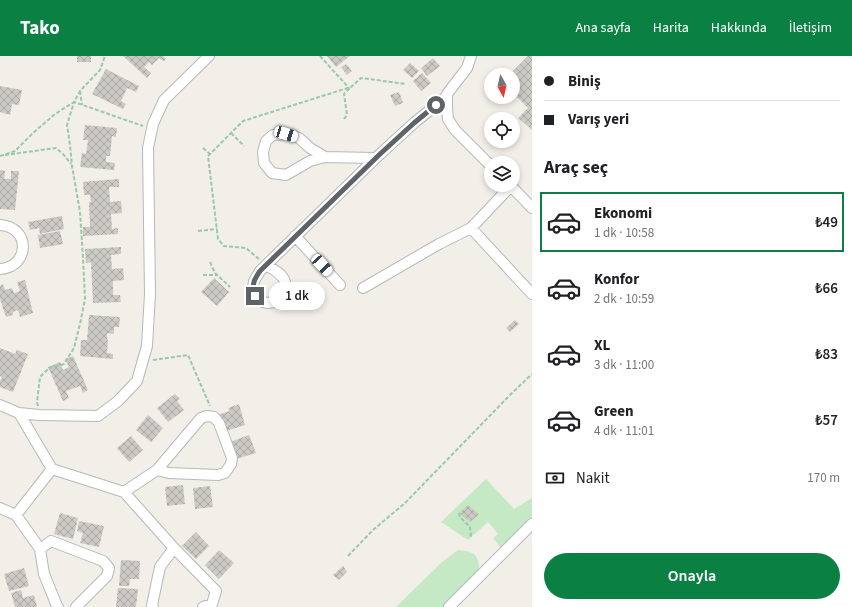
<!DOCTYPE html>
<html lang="tr">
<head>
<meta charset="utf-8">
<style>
	:root { --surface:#fff; --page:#f2f2f2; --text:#202124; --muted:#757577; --line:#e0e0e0; --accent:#0b8043 }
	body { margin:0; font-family:"Source Sans 3",sans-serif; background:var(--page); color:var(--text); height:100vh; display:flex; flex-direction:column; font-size:15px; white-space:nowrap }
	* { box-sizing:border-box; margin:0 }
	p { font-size:13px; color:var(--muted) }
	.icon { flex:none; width:22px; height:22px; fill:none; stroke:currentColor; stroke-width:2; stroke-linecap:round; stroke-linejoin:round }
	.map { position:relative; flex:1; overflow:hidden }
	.side { display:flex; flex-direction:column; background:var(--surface); width:320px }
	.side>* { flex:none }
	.guide { display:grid; align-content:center; height:88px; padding:0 12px; background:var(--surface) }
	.needle { width:26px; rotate:172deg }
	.tools { position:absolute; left:484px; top:12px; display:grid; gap:8px }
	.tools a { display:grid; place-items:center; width:36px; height:36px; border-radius:50%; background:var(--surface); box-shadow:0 2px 6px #0003; font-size:20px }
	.end { position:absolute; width:18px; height:18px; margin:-9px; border:5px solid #5f6368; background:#fff; box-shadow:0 0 0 2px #fff }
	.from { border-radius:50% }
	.bubble { position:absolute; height:28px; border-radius:14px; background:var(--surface); box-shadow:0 2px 6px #0003; font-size:13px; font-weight:600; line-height:28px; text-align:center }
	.car { position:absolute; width:12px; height:24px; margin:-12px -6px; border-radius:5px; box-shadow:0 0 3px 1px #0007; background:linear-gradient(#fff 24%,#345 0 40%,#fff 0 76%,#345 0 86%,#fff 0) }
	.guide b { display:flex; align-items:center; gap:14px; height:38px; font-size:15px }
	.guide b+b { border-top:1px solid var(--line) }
	.guide i { width:10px; height:10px; background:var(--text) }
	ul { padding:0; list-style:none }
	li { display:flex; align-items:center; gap:12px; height:60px; margin:0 8px 6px; padding:0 4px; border:2px solid transparent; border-radius:0px }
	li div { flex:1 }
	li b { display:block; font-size:15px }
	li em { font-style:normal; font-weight:600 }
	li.on { border-color:var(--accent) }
	li>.icon { width:36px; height:36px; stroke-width:1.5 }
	h2 { padding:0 12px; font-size:18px; line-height:48px }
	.pay { display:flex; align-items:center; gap:10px; height:44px; padding:0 12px; font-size:15px }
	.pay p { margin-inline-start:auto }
	.primary-button { display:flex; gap:8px; margin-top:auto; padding:8px 12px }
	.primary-button a { flex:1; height:46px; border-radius:24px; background:var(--accent); color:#fff; font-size:16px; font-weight:600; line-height:46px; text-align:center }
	header { display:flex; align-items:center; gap:24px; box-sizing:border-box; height:56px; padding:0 20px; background:var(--accent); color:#fff }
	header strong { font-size:19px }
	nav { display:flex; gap:22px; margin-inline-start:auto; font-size:14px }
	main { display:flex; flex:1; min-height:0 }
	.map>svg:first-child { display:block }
	.grass { fill:#c5e8c5 }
	.building { fill:url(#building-cross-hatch) }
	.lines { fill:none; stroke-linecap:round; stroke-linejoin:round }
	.minor-casing { stroke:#b5b8bc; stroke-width:12 }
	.path { stroke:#9cc7a9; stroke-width:2; stroke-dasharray:4 2; stroke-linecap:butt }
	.minor { stroke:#fff; stroke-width:10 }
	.route { stroke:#5f6368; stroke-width:5 }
</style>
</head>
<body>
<header>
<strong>Tako</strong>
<nav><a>Ana sayfa</a><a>Harita</a><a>Hakkında</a><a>İletişim</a></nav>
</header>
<main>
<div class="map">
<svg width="532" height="551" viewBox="0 0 532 551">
	<defs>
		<pattern id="building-cross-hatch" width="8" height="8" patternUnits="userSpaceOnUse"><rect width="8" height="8" fill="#cccac5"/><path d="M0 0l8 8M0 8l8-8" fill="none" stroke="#a9a8a4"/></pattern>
	</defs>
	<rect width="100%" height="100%" fill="#f1efe8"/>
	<!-- grass -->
	<path class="grass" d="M486,423L514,453L532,442V465L504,496L493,482L498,478L488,466L468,484L441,466Z
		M458,494C477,496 478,499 480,517L447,551H396L442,506Z"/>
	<!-- building -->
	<path class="building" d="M77,0H91V6H77Z
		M123,0H163L166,3L163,5L159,2L152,9L149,6L144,11L151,17L147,22Z
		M327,0H350L336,11Z
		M528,0H532V74L518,62L528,52L513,37V19H509Z
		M433,2L440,10L427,20L421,12Z
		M410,7L419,15L412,22L403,14Z
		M346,8L352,15L347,19L341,11Z
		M106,13L139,30L136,36L127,32L121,45L126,48L123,53L92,38Z
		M422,17L431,27L421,35L413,25Z
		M0,30L22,34L19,49L12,48L10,59L0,56Z
		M399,36L403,47L395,50L390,39Z
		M85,69L117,72L116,81L112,80L110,100H106V106L115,107L114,114L80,111L82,97L86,98L88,84H83Z
		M0,114L5,115L4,123H11V115H19L15,154L0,153Z
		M119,123V131H109L110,146L121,145L122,157L111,158L112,173L118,172V178L83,180V171H90L89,146H91L90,139H84L83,126Z
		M62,160L64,173L40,178L39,172L30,174L28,166Z
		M60,175L63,188L40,192L38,179Z
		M121,191V198L111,199L112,213L123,212L124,224L113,225V239H120L121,246L93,247L91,206L86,207L85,193Z
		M214,222L229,236L217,250L201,236Z
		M25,224L33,257L20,261L18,254L13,256V259L6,261L0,243V230L3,228L5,234L12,232L14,237L20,235L17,226Z
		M89,259L120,261L119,271H114V278L107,277V284H108L107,297L113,298V303L80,300L81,284H87Z
		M515,264L519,268L510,276L506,272Z
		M0,292L15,298L17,294L28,298L13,336L0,331V325L2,321L0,320Z
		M73,300L88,334L83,337L80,330L66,335L69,342L63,345L48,311L60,306L63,314L69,311L65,303Z
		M175,338L180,343L177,345L184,354L168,366L157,352Z
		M239,348L245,369L223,376L217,359L230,355L228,352Z
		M148,359L163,372L151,386L136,374Z
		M249,379L256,397L236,403L230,386Z
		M131,380L143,394L129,406L117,392Z
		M183,429L185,448L167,450L165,431Z
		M210,430L213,451L195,453L193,432Z
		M468,449L479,458L470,466L459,457Z
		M60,457L78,462L73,483L54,478Z
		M79,465L104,470L99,491L80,487L83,477L77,475Z
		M196,476L209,490L196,503L182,490Z
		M219,494L234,507L219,523L205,509Z
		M121,504L140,505L139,523H130L129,530H119Z
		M343,510L347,516L339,524L333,519Z
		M24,512L29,530L9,535L4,518Z
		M118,532L138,533L136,551H116Z
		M21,534L23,542L34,539L37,551H15L11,537Z"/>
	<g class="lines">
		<defs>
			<path id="minor" d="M471,0L467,12L447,38V53L448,63L455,74L491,110
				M325,101L310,105L286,119L272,117L264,107L263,96L266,85L273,79L286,78L299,82L310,92L325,101L375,102
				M510,129L532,152
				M0,169C31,171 30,211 0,213
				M471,172L532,238
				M295,180L340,229
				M266,209C273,213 283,218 285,226C288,238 275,250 263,246C261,245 258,242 255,240L253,232L254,225L260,215L379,99L414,67L447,40
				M363,232L439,188L471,172L511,130
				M0,349L19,357L39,359L98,360L118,345L137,325L147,290L150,238L148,92L153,68L164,44L209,0
				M19,357L52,413L124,436L174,492
				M207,360L214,361L219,367L232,402L231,408L225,417L218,419L169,417L157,414L201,362Z
				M124,436L157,414
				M0,452L16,459L52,413
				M16,459L40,493
				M58,551L57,550L44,518L40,493L51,485L103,505L109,512L107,520L76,551
				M153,551L152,549L160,511L174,492L216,535L212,548L203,551
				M449,551L532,468"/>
		</defs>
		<!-- minor casing -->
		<use href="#minor" class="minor-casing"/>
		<!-- path -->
		<path class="path" d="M320,0L349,32
			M80,35L82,49
			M344,63L347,59L344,38L350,32
			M231,77L244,90
			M203,92L210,98
			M5,99L56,92L63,98L71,108
			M0,100L15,95L33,77L55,58L74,46L80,35L100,14L105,0
			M198,175L217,173
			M259,203L246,192L224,190L218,183L208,100L243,65L351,31L361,22L406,28
			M210,206L215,217L230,231
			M203,219H217
			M153,304L188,299L210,350
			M38,350L37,346L40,321L49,312L64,308L74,292L80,268L85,243L83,202L80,156L72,110L70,89L67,69L74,46L143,70
			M459,457L460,461L470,471L471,481
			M348,500L373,474L405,447L511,338L532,318"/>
		<!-- minor -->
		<use href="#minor" class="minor"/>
	</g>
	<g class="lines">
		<!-- route -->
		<path class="route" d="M255,240C252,228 253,225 260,215L379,99L414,67L436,49"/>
	</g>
</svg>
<div class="tools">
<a><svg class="needle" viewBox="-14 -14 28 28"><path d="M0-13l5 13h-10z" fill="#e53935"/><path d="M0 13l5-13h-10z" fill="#757577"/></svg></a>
<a><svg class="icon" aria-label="locate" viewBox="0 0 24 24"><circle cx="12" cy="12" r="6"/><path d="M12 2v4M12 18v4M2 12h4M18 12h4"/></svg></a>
<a><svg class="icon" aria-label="layers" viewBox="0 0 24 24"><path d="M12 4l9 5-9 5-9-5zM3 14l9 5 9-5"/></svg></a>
</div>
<i class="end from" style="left:436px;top:49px"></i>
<i class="end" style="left:255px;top:240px"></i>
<div class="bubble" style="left:269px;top:226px;width:56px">1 dk</div>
<i class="car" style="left:286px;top:78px;rotate:107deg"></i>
<i class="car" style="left:322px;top:209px;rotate:137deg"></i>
</div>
<section class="side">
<div class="guide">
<b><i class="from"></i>Biniş</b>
<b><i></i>Varış yeri</b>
</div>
<h2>Araç seç</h2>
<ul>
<li class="on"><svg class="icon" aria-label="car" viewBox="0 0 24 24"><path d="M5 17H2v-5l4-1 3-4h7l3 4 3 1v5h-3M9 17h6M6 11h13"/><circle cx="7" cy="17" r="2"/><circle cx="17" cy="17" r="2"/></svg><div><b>Ekonomi</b><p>1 dk · 10:58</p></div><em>₺49</em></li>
<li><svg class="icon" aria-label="car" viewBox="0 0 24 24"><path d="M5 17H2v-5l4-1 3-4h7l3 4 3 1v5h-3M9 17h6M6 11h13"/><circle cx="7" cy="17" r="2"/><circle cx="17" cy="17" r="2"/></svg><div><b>Konfor</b><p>2 dk · 10:59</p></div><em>₺66</em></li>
<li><svg class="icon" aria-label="car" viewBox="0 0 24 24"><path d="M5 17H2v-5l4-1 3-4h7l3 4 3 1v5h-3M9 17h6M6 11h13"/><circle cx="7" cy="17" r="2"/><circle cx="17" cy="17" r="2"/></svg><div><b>XL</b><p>3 dk · 11:00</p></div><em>₺83</em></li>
<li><svg class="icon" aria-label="car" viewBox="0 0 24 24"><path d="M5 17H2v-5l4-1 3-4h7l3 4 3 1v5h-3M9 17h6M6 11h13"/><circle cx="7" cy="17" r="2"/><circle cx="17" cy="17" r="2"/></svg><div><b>Green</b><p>4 dk · 11:01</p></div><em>₺57</em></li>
</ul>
<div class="pay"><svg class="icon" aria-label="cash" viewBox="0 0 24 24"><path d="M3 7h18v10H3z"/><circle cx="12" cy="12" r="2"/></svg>Nakit<p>170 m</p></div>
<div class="primary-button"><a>Onayla</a></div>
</section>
</main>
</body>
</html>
